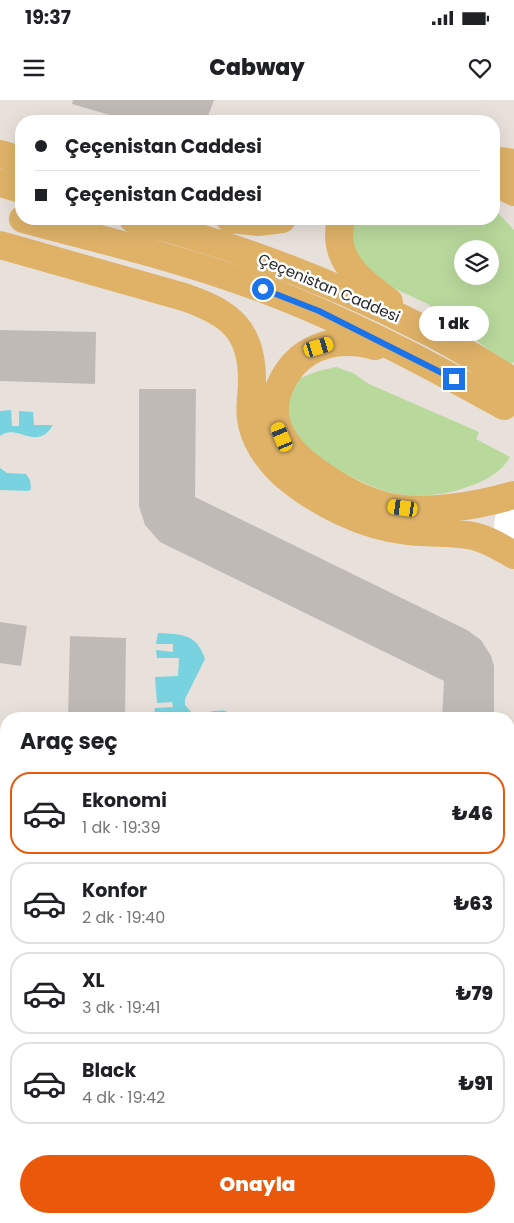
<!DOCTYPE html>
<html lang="tr">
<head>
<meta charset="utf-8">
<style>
	:root { --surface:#fff; --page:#f2f2f2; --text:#202124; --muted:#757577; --line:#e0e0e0; --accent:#ea580c }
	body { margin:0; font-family:Poppins,sans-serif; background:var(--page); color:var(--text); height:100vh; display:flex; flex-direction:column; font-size:19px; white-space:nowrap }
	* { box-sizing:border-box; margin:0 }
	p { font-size:16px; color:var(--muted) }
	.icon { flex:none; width:28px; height:28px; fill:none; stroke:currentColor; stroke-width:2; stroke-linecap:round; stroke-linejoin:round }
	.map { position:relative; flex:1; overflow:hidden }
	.details { position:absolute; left:0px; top:612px; width:515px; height:511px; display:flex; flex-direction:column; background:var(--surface); border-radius:20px 20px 0 0; box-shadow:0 5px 20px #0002 }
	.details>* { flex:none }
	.banner { position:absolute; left:15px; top:15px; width:485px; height:110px; border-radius:20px; box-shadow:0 5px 20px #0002; display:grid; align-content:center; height:110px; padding:0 20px; background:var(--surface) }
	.fabs { position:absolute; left:454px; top:140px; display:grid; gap:10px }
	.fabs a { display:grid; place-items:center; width:45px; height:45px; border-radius:50%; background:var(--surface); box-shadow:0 5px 20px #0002; font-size:25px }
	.end { position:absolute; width:22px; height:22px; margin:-11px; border:6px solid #1a73e8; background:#fff; box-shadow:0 0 0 2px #fff }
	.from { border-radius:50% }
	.bubble { position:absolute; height:35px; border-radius:18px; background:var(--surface); box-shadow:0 5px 20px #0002; font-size:16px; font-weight:800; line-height:35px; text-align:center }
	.car { position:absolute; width:15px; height:30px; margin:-15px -8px; border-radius:6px; box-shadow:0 0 4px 1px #0007; background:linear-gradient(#f5c518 24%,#345 0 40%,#f5c518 0 76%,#345 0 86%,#f5c518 0) }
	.banner b { display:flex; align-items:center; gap:18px; height:48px; font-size:19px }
	.banner b+b { border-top:1px solid var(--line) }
	.banner i { width:12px; height:12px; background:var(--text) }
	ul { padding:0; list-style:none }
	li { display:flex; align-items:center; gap:15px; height:82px; margin:0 10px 8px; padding:0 10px; border:2px solid var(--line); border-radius:20px }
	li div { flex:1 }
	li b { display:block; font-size:19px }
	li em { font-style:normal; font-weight:800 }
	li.current { border-color:var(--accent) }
	li>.icon { width:45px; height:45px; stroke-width:1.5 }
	h2 { padding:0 20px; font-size:22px; line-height:60px }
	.cta { display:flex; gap:10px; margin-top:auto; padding:10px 20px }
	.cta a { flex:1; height:58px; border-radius:30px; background:var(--accent); color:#fff; font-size:20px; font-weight:800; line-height:58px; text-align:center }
	.status { display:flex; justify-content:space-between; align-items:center; height:35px; padding:0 25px; background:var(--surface); direction:ltr }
	.status svg { height:14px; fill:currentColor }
	header { display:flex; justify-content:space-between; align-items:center; height:65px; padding:0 20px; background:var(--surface); font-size:22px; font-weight:800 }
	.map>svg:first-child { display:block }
	.green { fill:#b9d99c; fill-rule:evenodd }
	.water { fill:#78d2df }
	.building { fill:#c0bab7 }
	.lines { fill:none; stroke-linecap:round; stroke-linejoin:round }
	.secondary { stroke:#fff; stroke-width:28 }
	.primary { stroke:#dfb268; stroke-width:28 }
	.route { stroke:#1a73e8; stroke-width:6 }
	.labels { text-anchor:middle; stroke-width:5; stroke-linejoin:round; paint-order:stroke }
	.street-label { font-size:15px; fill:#272727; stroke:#fff }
</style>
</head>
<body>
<div class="status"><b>19:37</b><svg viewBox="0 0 49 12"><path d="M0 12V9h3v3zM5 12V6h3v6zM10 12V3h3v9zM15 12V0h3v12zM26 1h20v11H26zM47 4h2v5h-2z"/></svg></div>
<header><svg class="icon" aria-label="menu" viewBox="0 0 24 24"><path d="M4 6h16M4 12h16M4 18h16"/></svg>Cabway<svg class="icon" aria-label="heart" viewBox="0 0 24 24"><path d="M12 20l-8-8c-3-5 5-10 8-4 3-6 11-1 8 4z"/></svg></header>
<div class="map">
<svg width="514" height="1123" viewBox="0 0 514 1123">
	<rect width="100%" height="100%" fill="#e8e0da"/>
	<!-- green -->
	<path class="green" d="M494,109L514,130V262L509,265L428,204L363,174L340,119H494ZM462,149H490V176H462Z
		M336,267L353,273L369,284L479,332L476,339L510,357C501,373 483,382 467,387C448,394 427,397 406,395C372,393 321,360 292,342L283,309L298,279L318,271Z"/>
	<!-- water -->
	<path class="water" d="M11,310L12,326H19V311L33,312L34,325H53C36,353 18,322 0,336V311Z
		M0,368L7,373L26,374L30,380L31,389L28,391L0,390Z
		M158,533C182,534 197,534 205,559L185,599V605L193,614C205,615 214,609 226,611L231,619H154L155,608L173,607L172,602L157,603L155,577L178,576L179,558H157L156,550L173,552V544H156Z"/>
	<!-- building -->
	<path class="building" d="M73,0H214L206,21H130L72,4Z
		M0,230L96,232L95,284L0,281Z
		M139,289H196L195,397L467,530L481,540L491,556L494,566V619H442L444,581L160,442L145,425L139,406Z
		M0,522L27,526L21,566L0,563Z
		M70,536L126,538L125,619H68Z"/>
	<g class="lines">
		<!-- secondary -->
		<path class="secondary" d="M514,406C506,422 506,438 514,454
			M0,762L6,767
			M509,780L514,776
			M0,817L6,813
			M509,826L514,828"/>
		<!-- primary -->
		<path class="primary" d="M0,54L21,60
			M494,60L514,63
			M494,82L514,92
			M0,83L21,89
			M23,119C104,140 185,160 263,189C346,220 426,263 504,306
			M133,119C234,145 333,182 425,230C456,245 485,264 514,282
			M230,119L258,122L282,119
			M341,119C331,160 360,180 389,202
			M0,145L184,197C231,213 253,231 252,283C252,294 249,307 251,318C253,338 267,359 282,373C317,403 362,426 408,431C430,434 452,431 473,436C488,439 501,448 514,455
			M375,246C335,235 297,247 280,286C275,298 273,312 277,324C283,344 300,360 317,372C338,387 361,400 386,406C424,415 476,406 514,395"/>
	</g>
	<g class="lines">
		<!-- route -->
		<path class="route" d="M263,189L319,211L454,279"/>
	</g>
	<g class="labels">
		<!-- street labels -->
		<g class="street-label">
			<text transform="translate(329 188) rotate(23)" y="5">Çeçenistan Caddesi</text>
		</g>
	</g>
</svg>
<div class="fabs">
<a><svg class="icon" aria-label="layers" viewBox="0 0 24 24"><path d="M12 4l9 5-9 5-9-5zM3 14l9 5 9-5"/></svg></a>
</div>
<i class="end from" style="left:263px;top:189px"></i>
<i class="end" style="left:454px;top:279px"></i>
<div class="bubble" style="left:419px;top:206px;width:70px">1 dk</div>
<i class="car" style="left:319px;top:247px;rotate:73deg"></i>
<i class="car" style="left:282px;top:337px;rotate:337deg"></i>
<i class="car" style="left:403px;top:408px;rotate:278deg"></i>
<div class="banner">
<b><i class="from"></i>Çeçenistan Caddesi</b>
<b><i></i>Çeçenistan Caddesi</b>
</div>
<section class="details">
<h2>Araç seç</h2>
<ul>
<li class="current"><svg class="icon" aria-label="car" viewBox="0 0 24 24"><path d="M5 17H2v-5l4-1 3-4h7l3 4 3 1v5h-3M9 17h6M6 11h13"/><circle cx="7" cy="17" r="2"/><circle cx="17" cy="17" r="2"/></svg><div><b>Ekonomi</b><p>1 dk · 19:39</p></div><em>₺46</em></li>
<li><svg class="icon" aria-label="car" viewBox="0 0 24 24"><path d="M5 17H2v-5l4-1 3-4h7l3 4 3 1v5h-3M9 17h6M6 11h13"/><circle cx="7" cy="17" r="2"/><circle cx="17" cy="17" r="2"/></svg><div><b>Konfor</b><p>2 dk · 19:40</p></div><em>₺63</em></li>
<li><svg class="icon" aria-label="car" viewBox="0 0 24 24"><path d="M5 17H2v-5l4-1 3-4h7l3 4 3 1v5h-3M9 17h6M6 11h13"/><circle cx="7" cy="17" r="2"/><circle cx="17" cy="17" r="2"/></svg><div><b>XL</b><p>3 dk · 19:41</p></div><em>₺79</em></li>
<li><svg class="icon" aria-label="car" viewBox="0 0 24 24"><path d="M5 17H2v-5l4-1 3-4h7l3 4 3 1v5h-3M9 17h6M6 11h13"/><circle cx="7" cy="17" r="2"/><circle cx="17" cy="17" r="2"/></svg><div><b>Black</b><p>4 dk · 19:42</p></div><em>₺91</em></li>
</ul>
<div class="cta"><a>Onayla</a></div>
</section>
</div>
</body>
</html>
